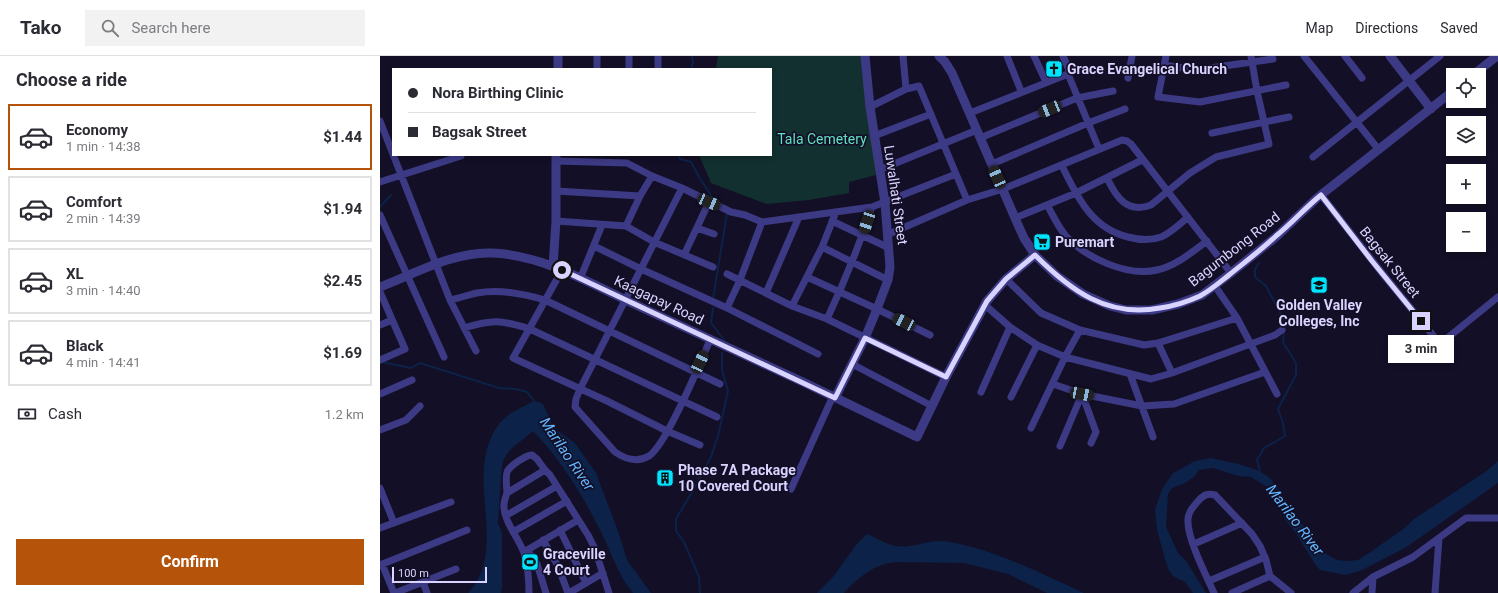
<!DOCTYPE html>
<html lang="en">
<head>
<meta charset="utf-8">
<style>
	:root { --surface:#fff; --page:#f2f2f3; --text:#2b2b33; --muted:#7c7c81; --line:#e1e1e2; --accent:#b45309 }
	body { margin:0; font-family:Roboto,sans-serif; background:var(--page); color:var(--text); height:100vh; display:flex; flex-direction:column; font-size:15px; white-space:nowrap }
	* { box-sizing:border-box; margin:0 }
	p { font-size:13px; color:var(--muted) }
	.icon { flex:none; width:22px; height:22px; fill:none; stroke:currentColor; stroke-width:2; stroke-linecap:round; stroke-linejoin:round }
	.map { position:relative; flex:1; overflow:hidden }
	.sheet { display:flex; flex-direction:column; background:var(--surface); width:380px }
	.sheet>* { flex:none }
	.banner { position:absolute; left:12px; top:12px; width:380px; height:88px; border-radius:0px; box-shadow:0 2px 6px #0003; display:grid; align-content:center; height:88px; padding:0 16px; background:var(--surface) }
	.controls { position:absolute; left:1066px; top:12px; display:grid; gap:8px }
	.controls a { display:grid; place-items:center; width:40px; height:40px; border-radius:0px; background:var(--surface); box-shadow:0 2px 6px #0003; font-size:20px }
	.scale { position:absolute; left:12px; bottom:10px; width:95px; box-sizing:border-box; padding-left:4px; border:2px solid #d9d4ff; border-top:0; font-size:11px; line-height:14px; white-space:nowrap; color:#d9d4ff; -webkit-text-stroke:3px #130f26; paint-order:stroke }
	.end { position:absolute; width:18px; height:18px; margin:-9px; border:5px solid #d9d4ff; background:#111; box-shadow:0 0 0 2px #111 }
	.from { border-radius:50% }
	.bubble { position:absolute; height:28px; border-radius:0px; background:var(--surface); box-shadow:0 2px 6px #0003; font-size:13px; font-weight:700; line-height:28px; text-align:center }
	.car { position:absolute; width:12px; height:24px; margin:-12px -6px; border-radius:5px; box-shadow:0 0 3px 1px #0007; background:linear-gradient(#222 24%,#8ab4d8 0 40%,#222 0 76%,#8ab4d8 0 86%,#222 0) }
	.banner b { display:flex; align-items:center; gap:14px; height:38px; font-size:15px }
	.banner b+b { border-top:1px solid var(--line) }
	.banner i { width:10px; height:10px; background:var(--text) }
	ul { padding:0; list-style:none }
	li { display:flex; align-items:center; gap:12px; height:66px; margin:0 8px 6px; padding:0 8px; border:2px solid var(--line); border-radius:0px }
	li div { flex:1 }
	li b { display:block; font-size:15px }
	li em { font-style:normal; font-weight:700 }
	li.selected { border-color:var(--accent) }
	li>.icon { width:36px; height:36px; stroke-width:1.5 }
	h2 { padding:0 16px; font-size:18px; line-height:48px }
	.pay { display:flex; align-items:center; gap:10px; height:44px; padding:0 16px; font-size:15px }
	.pay p { margin-inline-start:auto }
	.action { display:flex; gap:8px; margin-top:auto; padding:8px 16px }
	.action a { flex:1; height:46px; border-radius:0px; background:var(--accent); color:#fff; font-size:16px; font-weight:700; line-height:46px; text-align:center }
	header { display:flex; align-items:center; gap:24px; box-sizing:border-box; height:56px; padding:0 20px; background:var(--surface); border-bottom:1px solid var(--line) }
	header strong { font-size:19px }
	nav { display:flex; gap:22px; margin-inline-start:auto; font-size:14px }
	.search { width:280px; height:36px; background:var(--page); display:flex; align-items:center; gap:10px; box-sizing:border-box; padding:0 14px; border-radius:0px; color:var(--muted); font-size:15px }
	main { display:flex; flex:1; min-height:0 }
	.map>svg:first-child { display:block }
	.green { fill:#12302f }
	.water { fill:#0c2248 }
	.lines { fill:none; stroke-linecap:round; stroke-linejoin:round }
	.stream { stroke:#0c2248; stroke-width:2 }
	.minor { stroke:#3d3a85; stroke-width:7 }
	.tertiary { stroke:#3d3a85; stroke-width:9 }
	.route { stroke:#d9d4ff; stroke-width:5 }
	.labels { text-anchor:middle; stroke-width:3.5; stroke-linejoin:round; paint-order:stroke }
	.poi-label { font-size:14px; font-weight:bold; fill:#d9d4ff; stroke:#130f26; text-anchor:start }
	.park-label { font-size:14px; fill:#5fe0c0; stroke:#130f26 }
	.street-label { font-size:14px; fill:#d9d4ff; stroke:#130f26 }
	.water-label { font-size:15px; font-style:italic; fill:#62b6ff; stroke:#130f26 }
</style>
</head>
<body>
<header>
<strong>Tako</strong>
<div class="search"><svg class="icon" aria-label="search" viewBox="0 0 24 24"><circle cx="10" cy="10" r="6"/><path d="M15 15l6 6"/></svg>Search here</div>
<nav><a>Map</a><a>Directions</a><a>Saved</a></nav>
</header>
<main>
<section class="sheet">
<h2>Choose a ride</h2>
<ul>
<li class="selected"><svg class="icon" aria-label="car" viewBox="0 0 24 24"><path d="M5 17H2v-5l4-1 3-4h7l3 4 3 1v5h-3M9 17h6M6 11h13"/><circle cx="7" cy="17" r="2"/><circle cx="17" cy="17" r="2"/></svg><div><b>Economy</b><p>1 min · 14:38</p></div><em>$1.44</em></li>
<li><svg class="icon" aria-label="car" viewBox="0 0 24 24"><path d="M5 17H2v-5l4-1 3-4h7l3 4 3 1v5h-3M9 17h6M6 11h13"/><circle cx="7" cy="17" r="2"/><circle cx="17" cy="17" r="2"/></svg><div><b>Comfort</b><p>2 min · 14:39</p></div><em>$1.94</em></li>
<li><svg class="icon" aria-label="car" viewBox="0 0 24 24"><path d="M5 17H2v-5l4-1 3-4h7l3 4 3 1v5h-3M9 17h6M6 11h13"/><circle cx="7" cy="17" r="2"/><circle cx="17" cy="17" r="2"/></svg><div><b>XL</b><p>3 min · 14:40</p></div><em>$2.45</em></li>
<li><svg class="icon" aria-label="car" viewBox="0 0 24 24"><path d="M5 17H2v-5l4-1 3-4h7l3 4 3 1v5h-3M9 17h6M6 11h13"/><circle cx="7" cy="17" r="2"/><circle cx="17" cy="17" r="2"/></svg><div><b>Black</b><p>4 min · 14:41</p></div><em>$1.69</em></li>
</ul>
<div class="pay"><svg class="icon" aria-label="cash" viewBox="0 0 24 24"><path d="M3 7h18v10H3z"/><circle cx="12" cy="12" r="2"/></svg>Cash<p>1.2 km</p></div>
<div class="action"><a>Confirm</a></div>
</section>
<div class="map">
<svg width="1118" height="537" viewBox="0 0 1118 537">
	<rect width="100%" height="100%" fill="#130f26"/>
	<!-- green -->
	<path class="green" d="M338,0H482L496,119L469,126V137L429,144L387,148L331,127L319,99H391V13H336Z"/>
	<!-- water -->
	<path class="water" d="M154,345L163,348L174,372L195,387L216,417L238,475L247,504L271,537H253C238,520 231,495 220,474C202,438 181,404 153,375C142,386 126,392 122,409L118,467L122,477V531L121,537H88C131,491 81,419 119,368C127,357 143,351 154,345Z
		M831,402C852,407 873,409 890,422L941,495L957,504L968,505L978,504L989,497L1026,471L1034,463L1105,416L1118,405V427L1025,492L980,515L965,519L940,514L935,508L915,476L905,464L895,439L889,432L871,421L858,420L833,412L819,414L814,421L803,428L792,432L788,438L786,471L798,497L806,505L826,537H813L805,526L793,520L788,513L777,474L775,454L782,433L793,417L815,405Z
		M487,478C497,482 505,488 516,490C534,493 550,482 570,486C618,495 660,517 704,537H667L628,518L584,507L519,506C497,506 478,521 464,537H437L453,521L476,489Z"/>
	<g class="lines">
		<!-- stream -->
		<path class="stream" d="M311,13L313,7L312,0
			M299,99L300,103L311,106L319,121L334,144
			M0,151L11,139
			M879,207L875,213V221L886,230L905,266L903,286L916,307V319L898,353L903,367L905,380L884,392L877,404L880,415
			M333,243L347,157
			M333,252L331,267L344,284
			M2,306L31,312L40,307L119,332L136,333L147,336L155,346
			M319,423L331,401L338,380L348,335L342,314V297
			M318,426L296,463V475L304,486L319,521L320,537"/>
		<!-- minor -->
		<path class="minor" d="M523,0L526,33
			M627,0L641,35
			M654,0L666,26
			M683,0L689,14L688,18L719,93
			M786,0L778,41L820,46L906,29
			M924,0L999,94
			M965,0L982,22
			M784,9L816,14L893,3
			M217,13V0
			M249,13V0
			M278,13V0
			M748,22L752,0
			M490,51L526,33L539,30L587,144
			M590,57L688,18
			M0,65L70,244L96,295
			M832,77L909,61
			M494,80L551,58
			M600,82L697,42L733,35
			M933,101L1060,0
			M176,105L247,107L272,120L302,132L351,156L365,159L382,166L492,151L576,118
			M612,108L708,67L745,53
			M682,110C697,140 711,172 748,181C759,184 770,185 781,181C791,177 800,168 808,161
			M499,114L597,74
			M727,122C736,141 747,158 771,149L810,117L836,101L889,88L877,35L871,0
			M0,126L81,100
			M302,132L200,333L196,343L195,351L235,396C245,403 257,407 269,400C287,388 320,307 330,284
			M176,135L260,140
			M941,139L1002,217L1060,288L1118,241
			M667,149C673,159 678,171 686,180C706,202 747,221 777,214C796,210 812,196 827,185
			M0,159L64,301
			M635,162L696,137L762,104
			M176,165L246,170L274,186L333,211
			M452,165L509,192
			M246,170L260,140L272,120
			M317,172L334,178
			M509,178L587,144L623,133L742,84L747,85L751,88L851,217
			M214,190L261,213L347,252L438,298
			M442,191L508,224
			M304,199L329,146
			M182,214L133,302L227,345L287,375L320,389
			M347,218L412,250L447,263L566,321
			M427,221L497,253L550,279
			M200,223L222,169
			M626,223L661,257L700,274L764,289L778,287L857,262
			M835,230L857,262L897,338
			M0,236L25,293L0,304
			M386,237L419,161
			M70,244C79,242 88,239 97,237C118,233 145,238 165,244L340,328
			M605,249L630,271L657,289L685,301L771,323L792,317L895,279L902,274
			M412,250L442,191L456,156
			M347,252L360,224L382,166
			M447,263C464,227 479,190 492,151
			M0,269L12,264
			M84,272C113,263 121,264 150,273L337,361
			M778,287L792,317
			M472,308L552,350
			M750,318L773,381
			M673,328L702,338L762,350L794,348L885,316
			M601,336L630,271
			M0,338L32,324
			M702,338L716,376L711,387
			M631,341L657,289
			M651,372L685,301L700,274
			M0,374L26,364L40,350
			M680,390L702,338
			M0,432L14,467
			M411,433L453,340
			M127,437C126,417 123,415 140,404C144,402 147,399 152,399L157,403L165,414
			M127,459L177,430
			M0,472L71,446
			M180,474L206,527
			M133,476L187,445
			M163,484L178,510L188,537
			M814,488L862,467
			M147,494L157,508L166,537
			M144,496L198,464
			M2,508L14,537
			M0,509L87,474
			M829,525L885,501
			M43,526L47,537
			M15,537L76,513
			M149,537C149,523 148,510 144,497C139,482 123,465 124,449C124,445 126,440 127,437L165,414L170,419L208,479L215,493L229,537
			M189,537L223,517
			M834,537C826,519 808,484 808,466C807,457 813,451 819,444C824,439 827,437 835,439L872,478L880,490L886,504L890,520L911,537
			M852,537L890,520
			M973,537L993,521L1033,501L1086,462H1118
			M992,537L993,521
			M1055,537L1059,482"/>
		<!-- tertiary -->
		<path class="tertiary" d="M559,0L565,6L572,17L635,162L644,182L655,199L677,220L703,238L730,250L746,254H772L798,248L822,239L851,217L897,180L937,142L1073,35
			M1010,0L1051,53
			M178,13V0
			M1093,19L1117,0
			M173,210L176,165V99
			M0,231C34,218 75,195 112,197C167,199 220,233 269,255C320,279 372,302 423,326C461,344 499,363 537,381L566,321L607,245L626,223L655,199
			M455,342L485,282L497,253L508,224L510,211L505,147L490,51L485,0"/>
	</g>
	<g class="lines">
		<!-- route -->
		<path class="route" d="M182,214L455,342L485,282L566,321L607,245L626,223L655,199C690,234 727,262 780,252C794,250 807,246 820,240C831,234 840,226 849,219C865,206 881,194 896,180C912,167 925,152 941,139L992,205L1041,265"/>
	</g>
	<!-- icons -->
	<defs>
		<symbol id="church-square" viewBox="-11 -11 22 22"><rect x="-9" y="-9" width="18" height="18" rx="4" fill="#00e5ff" stroke="#130f26"/><path d="M-1.2-6h2.4v3.5h3.3v2.4h-3.3V6h-2.4V-.1h-3.3v-2.4h3.3Z" fill="#111"/></symbol>
		<symbol id="supermarket-square" viewBox="-11 -11 22 22"><rect x="-9" y="-9" width="18" height="18" rx="4" fill="#00e5ff" stroke="#130f26"/><path d="M-6-5.5h2.5l.6 2H6L4.5 2H-2.5L-4.4-4H-6ZM-1.5 3.2a1.3 1.3 0 1 0 .1 0ZM3 3.2a1.3 1.3 0 1 0 .1 0Z" fill="#111"/></symbol>
		<symbol id="school-square" viewBox="-11 -11 22 22"><rect x="-9" y="-9" width="18" height="18" rx="4" fill="#00e5ff" stroke="#130f26"/><path d="M0-5L7-2L0 1L-7-2ZM-4 1L0 2.5L4 1V4Q0 6-4 4Z" fill="#111"/></symbol>
		<symbol id="building-square" viewBox="-11 -11 22 22"><rect x="-9" y="-9" width="18" height="18" rx="4" fill="#00e5ff" stroke="#130f26"/><path d="M-4-6H4V6H1V3H-1V6H-4ZM-2.5-4.3h1.7v1.8h-1.7ZM.8-4.3h1.7v1.8H.8ZM-2.5-1h1.7V.8h-1.7ZM.8-1h1.7V.8H.8Z" fill="#111"/></symbol>
		<symbol id="stadium-square" viewBox="-11 -11 22 22"><rect x="-9" y="-9" width="18" height="18" rx="4" fill="#00e5ff" stroke="#130f26"/><path d="M0-5a6.5 5 0 1 0 0 10a6.5 5 0 1 0 0-10ZM-3.5-1.8h7v3.6h-7Z" fill="#111"/></symbol>
	</defs>
	<g fill-rule="evenodd">
		<use href="#church-square" x="664" y="3" width="20" height="20"/>
		<use href="#supermarket-square" x="652" y="176" width="20" height="20"/>
		<use href="#school-square" x="929" y="219" width="20" height="20"/>
		<use href="#building-square" x="275" y="412" width="20" height="20"/>
		<use href="#stadium-square" x="140" y="496" width="20" height="20"/>
	</g>
	<g class="labels">
		<!-- poi labels -->
		<g class="poi-label">
			<text x="687" y="18">Grace Evangelical Church</text>
			<text x="675" y="191">Puremart</text>
			<text x="939" y="254" text-anchor="middle">Golden Valley<tspan x="939" dy="16">Colleges, Inc</tspan></text>
			<text x="298" y="419">Phase 7A Package<tspan x="298" dy="16">10 Covered Court</tspan></text>
			<text x="163" y="503">Graceville<tspan x="163" dy="16">4 Court</tspan></text>
		</g>
		<!-- park labels -->
		<g class="park-label">
			<text x="442" y="88">Tala Cemetery</text>
		</g>
		<!-- street labels -->
		<g class="street-label">
			<text transform="translate(516 139) rotate(82)" y="5">Luwalhati Street</text>
			<text transform="translate(854 193) rotate(-38)" y="5">Bagumbong Road</text>
			<text transform="translate(1010 206) rotate(51)" y="5">Bagsak Street</text>
			<text transform="translate(279 244) rotate(25)" y="5">Kaagapay Road</text>
		</g>
		<!-- water labels -->
		<g class="water-label">
			<text transform="translate(187 398) rotate(56)" y="5">Marilao River</text>
			<text transform="translate(915 464) rotate(53)" y="5">Marilao River</text>
		</g>
	</g>
</svg>
<div class="controls">
<a><svg class="icon" aria-label="locate" viewBox="0 0 24 24"><circle cx="12" cy="12" r="6"/><path d="M12 2v4M12 18v4M2 12h4M18 12h4"/></svg></a>
<a><svg class="icon" aria-label="layers" viewBox="0 0 24 24"><path d="M12 4l9 5-9 5-9-5zM3 14l9 5 9-5"/></svg></a>
<a>+</a>
<a>−</a>
</div>
<div class="scale">100 m</div>
<i class="end from" style="left:182px;top:214px"></i>
<i class="end" style="left:1041px;top:265px"></i>
<div class="bubble" style="left:1008px;top:279px;width:66px">3 min</div>
<i class="car" style="left:670px;top:53px;rotate:248deg"></i>
<i class="car" style="left:617px;top:121px;rotate:336deg"></i>
<i class="car" style="left:329px;top:146px;rotate:113deg"></i>
<i class="car" style="left:487px;top:166px;rotate:198deg"></i>
<i class="car" style="left:524px;top:266px;rotate:297deg"></i>
<i class="car" style="left:320px;top:306px;rotate:25deg"></i>
<i class="car" style="left:702px;top:338px;rotate:101deg"></i>
<div class="banner">
<b><i class="from"></i>Nora Birthing Clinic</b>
<b><i></i>Bagsak Street</b>
</div>
</div>
</main>
</body>
</html>
